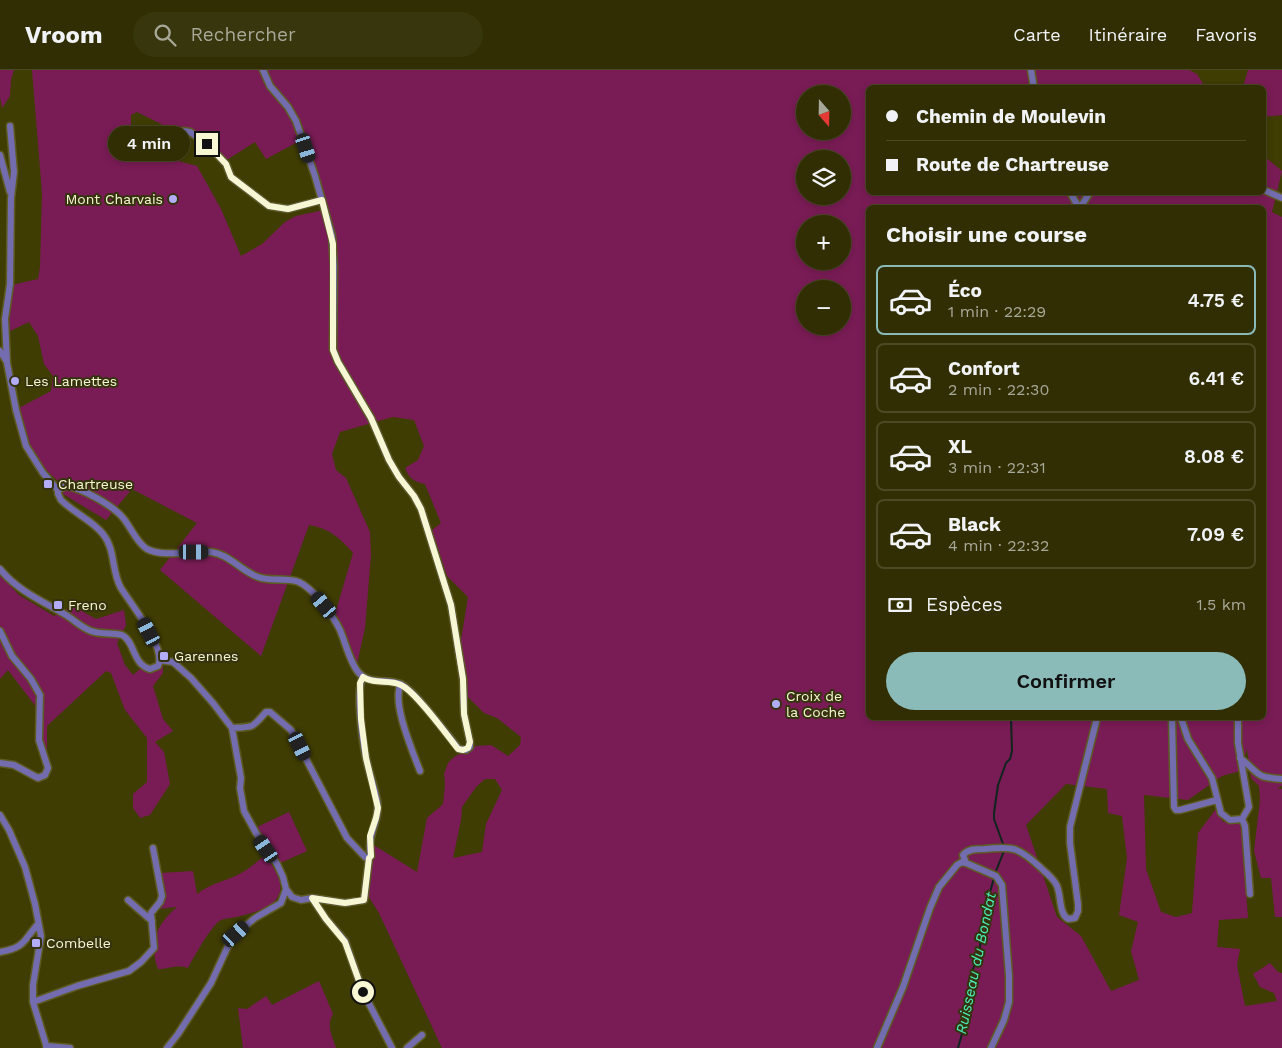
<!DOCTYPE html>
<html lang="fr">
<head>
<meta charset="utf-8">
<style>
	:root { --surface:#302e02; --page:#38360c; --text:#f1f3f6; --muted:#a8a899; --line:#4b4a24; --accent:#8bbbb9 }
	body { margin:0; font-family:"Work Sans",sans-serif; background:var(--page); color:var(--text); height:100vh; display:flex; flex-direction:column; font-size:19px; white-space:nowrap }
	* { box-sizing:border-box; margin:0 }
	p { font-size:16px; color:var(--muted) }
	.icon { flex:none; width:28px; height:28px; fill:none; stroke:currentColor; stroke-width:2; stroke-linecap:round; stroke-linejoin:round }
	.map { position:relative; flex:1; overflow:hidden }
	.side { position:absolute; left:866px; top:135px; width:400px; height:515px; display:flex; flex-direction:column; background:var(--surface); border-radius:8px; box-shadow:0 2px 8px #0003,0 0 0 1px var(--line) }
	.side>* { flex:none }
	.guide { position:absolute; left:866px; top:15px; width:400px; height:110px; border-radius:8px; box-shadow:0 2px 8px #0003,0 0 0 1px var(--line); display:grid; align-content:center; height:110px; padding:0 20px; background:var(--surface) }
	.needle { width:32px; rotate:160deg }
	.buttons { position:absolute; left:796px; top:15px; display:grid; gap:10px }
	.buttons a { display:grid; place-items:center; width:55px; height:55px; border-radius:50%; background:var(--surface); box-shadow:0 2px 8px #0003,0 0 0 1px var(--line); font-size:25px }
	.end { position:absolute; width:22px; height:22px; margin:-11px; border:6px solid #f7f7d3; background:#111; box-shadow:0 0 0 2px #111 }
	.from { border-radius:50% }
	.bubble { position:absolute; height:35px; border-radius:18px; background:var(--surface); box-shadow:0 2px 8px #0003,0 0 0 1px var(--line); font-size:16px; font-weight:600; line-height:35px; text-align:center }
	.car { position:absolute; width:15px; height:30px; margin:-15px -8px; border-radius:6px; box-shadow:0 0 4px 1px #0007; background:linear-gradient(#222 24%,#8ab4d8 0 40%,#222 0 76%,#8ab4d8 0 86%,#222 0) }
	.guide b { display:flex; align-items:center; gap:18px; height:48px; font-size:19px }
	.guide b+b { border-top:1px solid var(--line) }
	.guide i { width:12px; height:12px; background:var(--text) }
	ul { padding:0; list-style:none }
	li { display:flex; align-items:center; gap:15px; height:70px; margin:0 10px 8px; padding:0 10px; border:2px solid var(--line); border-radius:8px }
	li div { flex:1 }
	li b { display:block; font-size:19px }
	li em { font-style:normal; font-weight:600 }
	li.active { border-color:var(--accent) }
	li>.icon { width:45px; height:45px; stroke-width:1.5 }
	h2 { padding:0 20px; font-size:22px; line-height:60px }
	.pay { display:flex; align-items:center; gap:12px; height:55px; padding:0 20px; font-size:19px }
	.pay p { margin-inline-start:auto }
	.action { display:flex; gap:10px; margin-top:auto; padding:10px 20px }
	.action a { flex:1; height:58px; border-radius:30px; background:var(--accent); color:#111; font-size:20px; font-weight:600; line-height:58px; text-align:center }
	header { display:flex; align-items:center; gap:30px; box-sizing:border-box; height:70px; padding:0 25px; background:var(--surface); border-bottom:1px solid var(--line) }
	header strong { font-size:24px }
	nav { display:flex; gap:28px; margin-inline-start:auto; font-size:18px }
	.search { width:350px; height:45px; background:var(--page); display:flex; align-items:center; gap:12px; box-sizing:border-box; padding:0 18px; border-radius:28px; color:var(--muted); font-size:19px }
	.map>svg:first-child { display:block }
	.green { fill:#791c55; fill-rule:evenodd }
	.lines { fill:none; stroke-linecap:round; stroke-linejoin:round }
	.stream { stroke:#0e241c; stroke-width:2 }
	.minor-casing { stroke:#5d5b23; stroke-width:9 }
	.minor { stroke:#736cae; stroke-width:6 }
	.route { stroke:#f7f7d3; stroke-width:6 }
	.poi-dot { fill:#b3adf9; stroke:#34330d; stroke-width:2 }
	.labels { text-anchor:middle; stroke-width:4; stroke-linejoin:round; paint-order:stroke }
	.poi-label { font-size:14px; fill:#f7f7d3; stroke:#34330d; text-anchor:start }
	.water-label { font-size:15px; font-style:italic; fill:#4bf1bc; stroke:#34330d }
</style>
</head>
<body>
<header>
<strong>Vroom</strong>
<div class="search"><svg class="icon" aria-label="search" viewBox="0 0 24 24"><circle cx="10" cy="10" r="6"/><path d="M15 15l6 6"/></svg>Rechercher</div>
<nav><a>Carte</a><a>Itinéraire</a><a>Favoris</a></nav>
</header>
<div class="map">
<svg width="1282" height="978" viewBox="0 0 1282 978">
	<rect width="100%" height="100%" fill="#403d02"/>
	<!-- green -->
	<path class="green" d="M0,0H14L11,10L10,26L2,38L0,27Z
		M32,0H259L260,2L265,0H1189L1197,4L1205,17L869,18V122H1264V86L1282,101L1272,142L1282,147V716L1277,718L1282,719V847H1275L1271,808H1261L1254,781L1260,730L1259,716L1251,708L1247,679L1240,701L1222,706L1188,730L1144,725L1146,799L1161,842L1176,847L1192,843L1198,763L1216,739L1223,752L1241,753L1248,848L1219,850L1217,877L1240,879L1237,895L1245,936L1277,931L1274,923L1260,917L1253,904L1270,893L1278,902L1282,903V978H442L379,843L367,824L372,774L417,802L427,748L443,734L445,714L444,704L448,693L454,687L476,676L491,675L508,686L520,675L521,667L497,648L484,643L468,627L460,576L468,527L447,506L432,460L441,453L425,414C414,412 409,408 405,398L418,390L424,376L414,350L393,347L340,362L332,384L336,400L346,408L370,462L371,485L365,558L357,594L335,544L353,483C340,468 329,458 309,455L261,586L160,500L197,453L132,419L106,450L63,424L62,414C33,391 26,373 19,338L51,321L53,306L44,294L38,266L29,252L8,262L12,215L38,209L40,197L42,123ZM805,24H842V61H805ZM137,42L175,61L184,60L225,91L255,72L266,89L305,68L328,139L296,146L285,152L262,174L241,186L221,139L197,96L140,81H131V45ZM805,89H842V126H805ZM869,138H1264V648H869ZM805,154H842V191H805ZM805,219H842V256H805ZM485,709H495L502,720L486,754L482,782L453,788L461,750L462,737L476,717ZM1066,714L1107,719L1108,743L1122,746L1127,788L1119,845L1138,852L1131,881L1139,910L1111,921L1081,866L1057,847L1026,755Z
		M1248,0H1282V45L1264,47V18L1243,17Z
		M0,505L19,525L54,546L73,536L96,549L124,540L126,555L117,573L125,595L133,605L141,598C150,604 154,602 163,596V603L153,616L163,649L173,661L155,672L164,682L170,714L150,745L140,748L133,738V724L147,712V668L125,640L111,603L106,601L47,656V684L43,671V651L37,638L8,600L0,609Z
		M289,742L307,781L278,794L255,758Z
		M266,785C271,794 278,803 280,813C284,835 256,842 240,846C234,848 226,848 221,850C213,853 193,888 188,898C176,894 169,899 158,899C148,872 157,854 177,837L158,839L160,803L193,801L197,824C210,813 228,811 243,802C252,797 258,790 266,785Z
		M319,911L333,944C326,955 332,966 336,978H243L238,938L247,939L266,926L272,935Z"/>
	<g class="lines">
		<!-- stream -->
		<path class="stream" d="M1003,774L994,749V743L998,715L1006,693L1010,689L1012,681L1011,648
			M996,801L1004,781
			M958,978L964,957L971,905L980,879L982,850L994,808"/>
		<defs>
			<path id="minor" d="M1031,0L1034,18
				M10,56L14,102L11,128L10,214L5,249L7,293L16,340L26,376L43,403L58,420
				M183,61L190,62L207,74L226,94L231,107L269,136L288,139L322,130
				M0,85L10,122
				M1264,120L1282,128
				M1070,122L1079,138
				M1080,138L1090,122
				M0,281L7,292
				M58,420L66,416C82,418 114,436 124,449C131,458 137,473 147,479C164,488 193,480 211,482C229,484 241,501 258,507C271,512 286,507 299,512C307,516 313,522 319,529C327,539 335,549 340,560C346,574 349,590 358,602C370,616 386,608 400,614C415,620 447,665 459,679L466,680L470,677V672L464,644L463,609L451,535L421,439L414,426L399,407L389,390L371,348L338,292L333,279L334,197L332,166L315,106L296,51L288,37L270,16L263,0
				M0,499C18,521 42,531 66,545C74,550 82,558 91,561C101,565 112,562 122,565C135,571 132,594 150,599L158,596C167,579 131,534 121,518C111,501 116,480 103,464C92,450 74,443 61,430L58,424V420
				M0,561L12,586L31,609L40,625L39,670L48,698L45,705L38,708L14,695L0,693
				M160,590L173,592L191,608L213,633L232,658L241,708L240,718L244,741L256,763L277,794L283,807L286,819L292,827L301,830L312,828L345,833L364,830L369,788L371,786C366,763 381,751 377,730C374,716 369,702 366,688C363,673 355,619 363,607
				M401,614C391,632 413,682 420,701
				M1172,648L1174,737L1176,740H1180L1217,730
				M1181,648L1188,669L1212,708L1221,743L1230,750L1242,749L1249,737L1238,673V648
				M232,658C254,657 252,658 266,642H270L291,660L347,768L365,787L369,788
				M1240,688C1261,704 1253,707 1282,709
				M0,745L9,760L25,797L35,834L41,866L33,915V932L47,978
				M1242,749L1245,756L1250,824
				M312,828L326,849L345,871L363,922L392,978
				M128,830L152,851
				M0,882C26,877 23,871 38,854
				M33,932L77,916L129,901L141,892L154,878L151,843L160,832L162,826L153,778
				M46,976L70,978
				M167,978L178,964L211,913L229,874L236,864L255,848L281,833L286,819
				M407,978L422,965
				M877,978L903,917L930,838L939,817L957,795L962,792L966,793
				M991,978L1004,950L1009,932V906L1002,815L996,806L966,793L963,785C968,779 976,779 984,779C1013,776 1018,777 1040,797C1045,802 1052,807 1056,814C1062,824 1058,843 1068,849L1075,848L1078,841V834L1070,773V757L1097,648"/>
		</defs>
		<!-- minor casing -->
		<use href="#minor" class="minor-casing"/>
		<!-- minor -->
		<use href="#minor" class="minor"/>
	</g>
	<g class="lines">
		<!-- route -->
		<path class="route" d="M207,74L226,94L231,107L269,136L288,139L322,130L333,174V280L338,292L371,348L389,390L399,407L414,426L421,439L451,535L463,609L464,644L470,672L468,678L463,680L458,679C447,665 415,621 401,615C389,609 375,615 363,607L360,613L361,649L366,688L378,738L376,748L370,766L371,786L369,788L364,830L345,833L312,828L326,849L345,872L363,922"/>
	</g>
	<!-- markers -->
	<g class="poi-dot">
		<circle cx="173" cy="129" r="5"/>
		<circle cx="15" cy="311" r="5"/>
		<rect x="43" y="409" width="10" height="10" rx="2.5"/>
		<rect x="53" y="530" width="10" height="10" rx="2.5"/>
		<rect x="159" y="581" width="10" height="10" rx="2.5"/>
		<circle cx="776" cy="634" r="5"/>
		<rect x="31" y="868" width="10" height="10" rx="2.5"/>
	</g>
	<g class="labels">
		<!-- poi labels -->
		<g class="poi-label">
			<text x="163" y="134" text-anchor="end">Mont Charvais</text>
			<text x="25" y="316">Les Lamettes</text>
			<text x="58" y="419">Chartreuse</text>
			<text x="68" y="540">Freno</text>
			<text x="174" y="591">Garennes</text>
			<text x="786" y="631">Croix de<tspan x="786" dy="16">la Coche</tspan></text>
			<text x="46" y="878">Combelle</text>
		</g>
		<!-- water labels -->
		<g class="water-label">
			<text transform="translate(976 893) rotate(-78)" y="5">Ruisseau du Bondat</text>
		</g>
	</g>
</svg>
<div class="buttons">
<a><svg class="needle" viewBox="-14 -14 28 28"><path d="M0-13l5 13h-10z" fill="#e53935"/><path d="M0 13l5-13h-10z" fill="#a8a899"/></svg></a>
<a><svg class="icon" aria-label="layers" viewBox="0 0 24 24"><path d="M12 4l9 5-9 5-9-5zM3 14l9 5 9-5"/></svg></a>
<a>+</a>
<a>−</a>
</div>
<i class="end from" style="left:363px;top:922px"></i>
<i class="end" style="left:207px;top:74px"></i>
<div class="bubble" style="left:108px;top:56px;width:82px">4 min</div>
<i class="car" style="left:306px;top:78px;rotate:162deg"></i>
<i class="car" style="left:194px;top:482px;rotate:90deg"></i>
<i class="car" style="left:324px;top:535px;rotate:320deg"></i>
<i class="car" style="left:149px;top:562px;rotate:332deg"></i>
<i class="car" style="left:300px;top:676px;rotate:154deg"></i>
<i class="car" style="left:266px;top:779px;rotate:326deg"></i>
<i class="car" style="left:236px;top:864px;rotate:48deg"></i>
<div class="guide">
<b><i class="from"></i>Chemin de Moulevin</b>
<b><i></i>Route de Chartreuse</b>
</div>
<section class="side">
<h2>Choisir une course</h2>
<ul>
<li class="active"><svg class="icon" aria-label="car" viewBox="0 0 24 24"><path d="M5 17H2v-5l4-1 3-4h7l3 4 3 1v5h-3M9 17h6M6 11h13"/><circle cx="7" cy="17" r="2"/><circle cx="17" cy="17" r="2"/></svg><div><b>Éco</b><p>1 min · 22:29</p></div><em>4.75 €</em></li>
<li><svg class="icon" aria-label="car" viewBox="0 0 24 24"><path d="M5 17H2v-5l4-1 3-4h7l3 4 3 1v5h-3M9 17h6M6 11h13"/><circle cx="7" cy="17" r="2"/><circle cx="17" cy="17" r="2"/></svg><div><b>Confort</b><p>2 min · 22:30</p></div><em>6.41 €</em></li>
<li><svg class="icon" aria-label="car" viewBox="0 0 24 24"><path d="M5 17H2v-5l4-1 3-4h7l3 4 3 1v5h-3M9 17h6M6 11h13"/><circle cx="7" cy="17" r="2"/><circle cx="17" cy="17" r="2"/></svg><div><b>XL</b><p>3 min · 22:31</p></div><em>8.08 €</em></li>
<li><svg class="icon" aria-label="car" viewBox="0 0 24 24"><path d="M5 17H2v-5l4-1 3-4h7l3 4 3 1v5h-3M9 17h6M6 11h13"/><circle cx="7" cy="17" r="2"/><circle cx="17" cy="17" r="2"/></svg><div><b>Black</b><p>4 min · 22:32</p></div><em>7.09 €</em></li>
</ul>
<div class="pay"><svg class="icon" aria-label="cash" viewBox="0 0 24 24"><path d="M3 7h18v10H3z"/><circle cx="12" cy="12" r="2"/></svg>Espèces<p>1.5 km</p></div>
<div class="action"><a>Confirmer</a></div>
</section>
</div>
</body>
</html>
